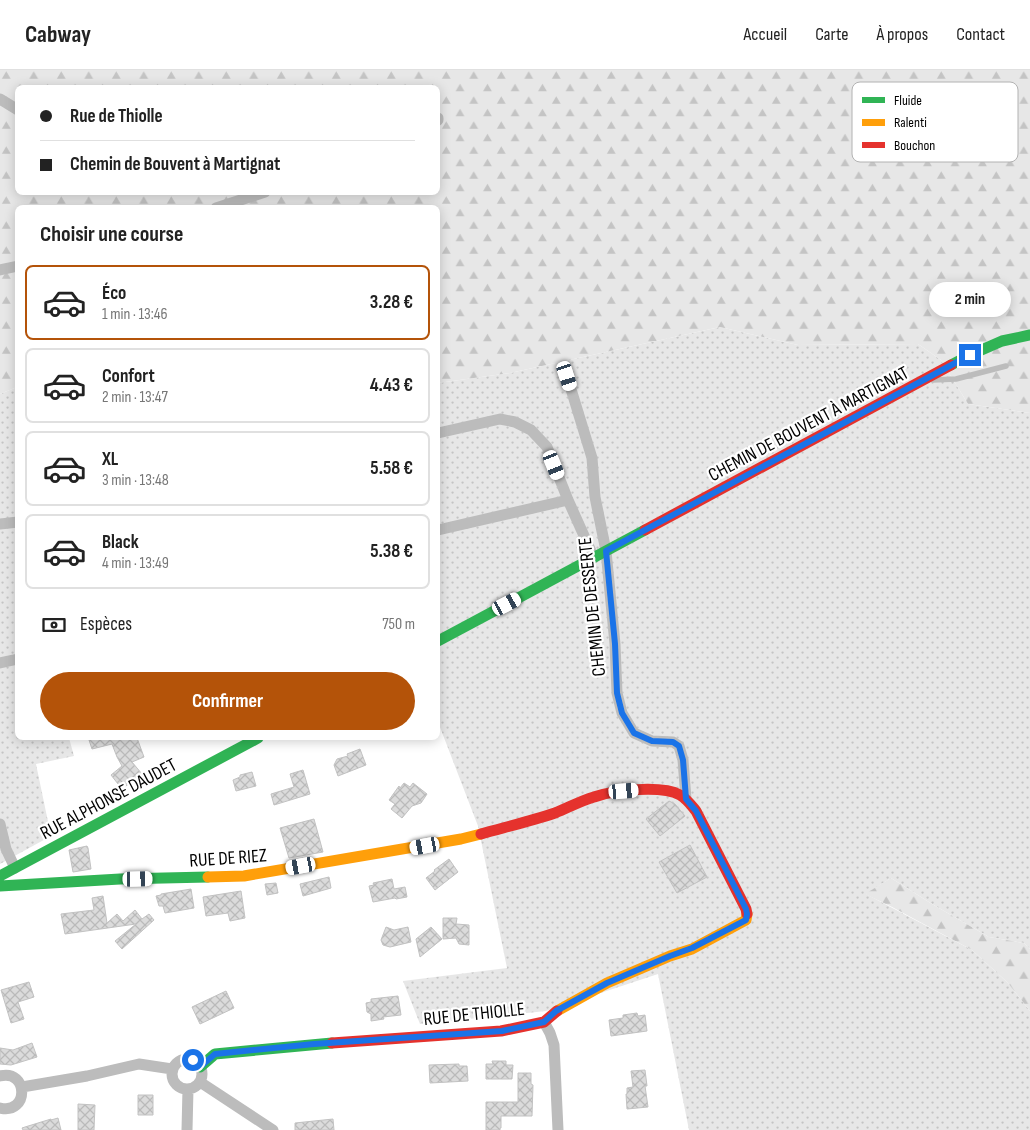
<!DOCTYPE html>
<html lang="fr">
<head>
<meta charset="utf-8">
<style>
	:root { --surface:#fff; --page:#f2f2f2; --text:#222; --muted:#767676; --line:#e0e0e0; --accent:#b45309 }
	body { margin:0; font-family:"Sofia Sans Condensed",sans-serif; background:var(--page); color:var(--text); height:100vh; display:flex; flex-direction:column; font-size:19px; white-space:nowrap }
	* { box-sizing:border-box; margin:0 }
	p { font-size:16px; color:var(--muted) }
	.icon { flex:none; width:28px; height:28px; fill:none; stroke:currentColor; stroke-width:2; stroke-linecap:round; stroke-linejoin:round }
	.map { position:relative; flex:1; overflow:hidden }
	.side { position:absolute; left:15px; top:135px; width:425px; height:535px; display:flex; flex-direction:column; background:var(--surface); border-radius:8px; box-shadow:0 2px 12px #0003 }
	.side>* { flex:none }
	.banner { position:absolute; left:15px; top:15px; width:425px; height:110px; border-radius:8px; box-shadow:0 2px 12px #0003; display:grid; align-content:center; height:110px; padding:0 25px; background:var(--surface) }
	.end { position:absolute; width:22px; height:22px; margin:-11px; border:6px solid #1a73e8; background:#fff; box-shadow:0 0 0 2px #fff }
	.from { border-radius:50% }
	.bubble { position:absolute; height:35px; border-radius:18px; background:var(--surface); box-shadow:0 2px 12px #0003; font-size:16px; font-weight:700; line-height:35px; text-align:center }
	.car { position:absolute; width:15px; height:30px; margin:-15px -8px; border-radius:6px; box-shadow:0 0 4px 1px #0007; background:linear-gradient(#fff 24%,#345 0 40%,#fff 0 76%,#345 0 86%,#fff 0) }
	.banner b { display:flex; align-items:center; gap:18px; height:48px; font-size:19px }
	.banner b+b { border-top:1px solid var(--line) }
	.banner i { width:12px; height:12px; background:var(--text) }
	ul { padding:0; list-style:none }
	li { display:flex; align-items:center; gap:15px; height:75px; margin:0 10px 8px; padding:0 15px; border:2px solid var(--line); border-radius:8px }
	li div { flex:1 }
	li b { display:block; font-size:19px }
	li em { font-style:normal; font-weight:700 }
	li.on { border-color:var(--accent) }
	li>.icon { width:45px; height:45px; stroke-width:1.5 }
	h2 { padding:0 25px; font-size:22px; line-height:60px }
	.pay { display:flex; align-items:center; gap:12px; height:55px; padding:0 25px; font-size:19px }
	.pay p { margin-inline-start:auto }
	.cta { display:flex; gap:10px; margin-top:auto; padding:10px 25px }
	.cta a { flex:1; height:58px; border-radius:30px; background:var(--accent); color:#fff; font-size:20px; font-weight:700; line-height:58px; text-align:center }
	header { display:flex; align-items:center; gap:30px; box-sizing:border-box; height:70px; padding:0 25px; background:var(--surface); border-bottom:1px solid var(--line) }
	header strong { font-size:24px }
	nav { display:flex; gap:28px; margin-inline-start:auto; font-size:18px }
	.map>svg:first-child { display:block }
	.grass { fill:url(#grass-dots) }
	.forest { fill:url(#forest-firs); fill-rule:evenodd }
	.building { fill:url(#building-cross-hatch); stroke:#c2c2c2 }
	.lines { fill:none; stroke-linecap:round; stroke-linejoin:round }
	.lane { stroke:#bcbcbc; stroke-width:5.5 }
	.street { stroke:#bcbcbc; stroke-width:11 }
	.fast { stroke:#30b455; stroke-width:11 }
	.slow { stroke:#ff9f0a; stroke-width:11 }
	.jam { stroke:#e5322d; stroke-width:11 }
	.route { stroke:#1a73e8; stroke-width:6 }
	.labels { text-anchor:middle; stroke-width:4.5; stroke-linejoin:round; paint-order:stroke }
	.street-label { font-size:19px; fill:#000; stroke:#fff }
	.key { fill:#fff; stroke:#b2b2b2; stroke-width:1 }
	.key-label { font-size:14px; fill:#000 }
</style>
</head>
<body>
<header>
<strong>Cabway</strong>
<nav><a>Accueil</a><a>Carte</a><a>À propos</a><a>Contact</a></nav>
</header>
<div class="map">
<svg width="1030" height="1060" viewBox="0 0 1030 1060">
	<defs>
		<pattern id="grass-dots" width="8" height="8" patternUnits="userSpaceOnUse" patternTransform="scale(1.25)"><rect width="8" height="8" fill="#e7e7e7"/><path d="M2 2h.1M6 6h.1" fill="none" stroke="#c4c4c4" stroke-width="1.8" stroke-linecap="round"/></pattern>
		<pattern id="forest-firs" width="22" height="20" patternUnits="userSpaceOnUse" patternTransform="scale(1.25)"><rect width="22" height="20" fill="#e7e7e7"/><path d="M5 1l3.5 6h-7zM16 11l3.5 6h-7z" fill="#c4c4c4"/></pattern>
		<pattern id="building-cross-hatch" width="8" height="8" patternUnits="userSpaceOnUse" patternTransform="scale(1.25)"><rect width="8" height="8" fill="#dbdbdb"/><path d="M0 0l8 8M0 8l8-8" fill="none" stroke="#bababa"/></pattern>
	</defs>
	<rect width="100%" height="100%" fill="#fff"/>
	<!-- grass -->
	<path class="grass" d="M720,257L798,275L918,274L941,290L968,334L1030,343V879L1024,873L989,867L932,834L891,808L866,824L972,880L1007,912L1030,941V1060H689L658,904L546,941L420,954L403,911L507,898L478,756L438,652V313L510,303Z
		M17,317L18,668H69L74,686L36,694L51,766L0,794V324Z"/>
	<!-- forest -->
	<path class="forest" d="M0,0H1030V343L968,334L941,290L918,274L798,275L720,257L510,303L438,313V138H18L17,317L0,324ZM18,18H438V122H18Z
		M891,808L932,834L989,867L1024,873L1030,879V941L1007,912L972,880L892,837L865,824Z"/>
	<!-- building -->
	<path class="building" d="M97,668H137L144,687L132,692L142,704L122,719L111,705L122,696L117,687L112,674L92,679L89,670Z
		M360,679L366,695L338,706L334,695L337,689L348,686L347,684Z
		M303,700L310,724L274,735L271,724L294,717L290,704Z
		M252,702L256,716L236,721L233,710L240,707V705Z
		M404,713L410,717L413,713L427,724L421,733L412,736L402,748L391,739L395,734L389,730L399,716L400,718Z
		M669,731L675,734L685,746L660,766L646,749Z
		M314,749L323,782L289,788L280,758Z
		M690,775L707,807L677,823L659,792Z
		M87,776L88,778L91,799L73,802L69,780Z
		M449,789L458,802L435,820L426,808L435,801L434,800Z
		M329,807L331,818L303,826L300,814Z
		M392,809L394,819L405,817L407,827L396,829L395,828L373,832L369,816L374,815L373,813Z
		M276,813L278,823L267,825L265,814Z
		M191,819L194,838L165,843L163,836H159L156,826L161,825V824Z
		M241,821L245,848L230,851L228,843L206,846L203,827Z
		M103,826L107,853L117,844L123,851L135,840L142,849L149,844L154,850L122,879L115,871L136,854L65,864L61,844L94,840L92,828Z
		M443,848H457L456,854L469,855V875L459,874L456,868L443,869Z
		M386,857L394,860L408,857L411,872L390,877L383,875L381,870Z
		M431,857L442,869L420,887L416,869Z
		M29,912L34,927L18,932L24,949L11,953L1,920Z
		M226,921L234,938L200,954L192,937Z
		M398,926L401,945L383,947L384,949L371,951V944L367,942L366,933L371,932V929Z
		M637,943L638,946L645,945L647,961L611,966L609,950L623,948V945Z
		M32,973L37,987L11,995L0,994V978L13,980Z
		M492,991H506V995H513L512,1009H486V994H493Z
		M459,994V996H467L468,1011L430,1013L429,995Z
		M645,1000L647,1016H645L648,1037L627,1039L626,1024H627V1018L633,1017L631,1001Z
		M518,1003H531V1014L533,1015L532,1046H501V1058H500V1060H486V1032H518Z
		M138,1025H153V1045H138Z
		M78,1034L95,1035L94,1060H78Z
		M58,1048L61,1060H23L22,1058L25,1057L51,1049V1050Z
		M333,1049L334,1060H295V1053Z"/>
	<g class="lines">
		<!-- lane -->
		<path class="lane" d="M933,310L956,309L1006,296"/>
		<!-- street -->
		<path class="street" d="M0,29L18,40
			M438,48V50
			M216,138L265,122
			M0,200L18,196
			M567,306L592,388L595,427L606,481L615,574L617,623L622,643L634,663L652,671L673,672L679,676L683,690L686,729
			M438,363L500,349L515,352L531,360L547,377L568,430L594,488
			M0,454L18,452
			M438,460L568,430
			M0,593L18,589
			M0,754L6,779L15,798
			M544,952L550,963L554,975L558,1060
			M172 1004a15 15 0 1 1 30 0a15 15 0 1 1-30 0Z
			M0,1006C29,999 29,1045 0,1038
			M200,1012L273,1060
			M22,1017L87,1006L139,994L172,999
			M187,1060L188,1019"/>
		<!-- fast -->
		<path class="fast" d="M951,295L970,285L1002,271L1030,265
			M438,571L645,460
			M0,806L258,668
			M0,816L120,809L208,807
			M200,997L215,984L332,973"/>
		<!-- slow -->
		<path class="slow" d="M208,807L244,806L461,769L481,764
			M557,941L607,913L670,886L692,879L746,850L747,844"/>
		<!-- jam -->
		<path class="jam" d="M645,460L951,295
			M481,764C506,757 531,751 555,743C568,738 580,731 594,727C613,720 662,715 680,725C687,729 691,735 696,741L746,839L747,844
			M332,973L501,961L544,952L557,941"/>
	</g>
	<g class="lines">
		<!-- route -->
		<path class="route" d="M193,990L197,993L200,997L215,984L314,974L502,961L544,952L556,941L607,913L670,886L692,878L746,850L747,844L746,839L696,741L686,729L683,690L679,676L673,672L652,671L634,663L622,643L617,623L615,574L606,481L970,285"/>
	</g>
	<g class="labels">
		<!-- street labels -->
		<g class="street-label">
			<text transform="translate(808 353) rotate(-28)" y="7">CHEMIN DE BOUVENT À MARTIGNAT</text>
			<text transform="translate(591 537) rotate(-96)" y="7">CHEMIN DE DESSERTE</text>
			<text transform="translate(108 728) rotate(-28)" y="7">RUE ALPHONSE DAUDET</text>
			<text transform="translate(228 787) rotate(-4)" y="7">RUE DE RIEZ</text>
			<text transform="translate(474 943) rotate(-6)" y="7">RUE DE THIOLLE</text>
		</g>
	</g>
	<!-- legend -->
	<rect x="852" y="12" width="166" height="80" rx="8" class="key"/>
	<rect x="862" y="27" width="23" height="6" fill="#30b455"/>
	<rect x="862" y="49" width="23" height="7" fill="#ff9f0a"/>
	<rect x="862" y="72" width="23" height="6" fill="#e5322d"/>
	<g class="key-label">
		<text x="894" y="35">Fluide</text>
		<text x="894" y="57">Ralenti</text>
		<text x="894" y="80">Bouchon</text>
	</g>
</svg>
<i class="end from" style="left:193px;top:990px"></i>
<i class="end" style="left:970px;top:285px"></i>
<div class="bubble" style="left:929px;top:212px;width:82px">2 min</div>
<i class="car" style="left:567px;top:306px;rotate:162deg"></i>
<i class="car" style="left:554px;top:395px;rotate:158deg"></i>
<i class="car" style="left:507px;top:534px;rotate:62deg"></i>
<i class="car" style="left:624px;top:721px;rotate:85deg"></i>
<i class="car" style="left:425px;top:776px;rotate:260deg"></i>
<i class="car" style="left:301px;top:796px;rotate:260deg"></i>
<i class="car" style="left:138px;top:809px;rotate:89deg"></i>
<div class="banner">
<b><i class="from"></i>Rue de Thiolle</b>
<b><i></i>Chemin de Bouvent à Martignat</b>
</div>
<section class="side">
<h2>Choisir une course</h2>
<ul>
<li class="on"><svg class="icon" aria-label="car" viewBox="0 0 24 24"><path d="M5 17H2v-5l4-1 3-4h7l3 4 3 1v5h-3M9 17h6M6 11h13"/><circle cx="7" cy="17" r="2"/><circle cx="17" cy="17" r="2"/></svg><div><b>Éco</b><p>1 min · 13:46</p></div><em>3.28 €</em></li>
<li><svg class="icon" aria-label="car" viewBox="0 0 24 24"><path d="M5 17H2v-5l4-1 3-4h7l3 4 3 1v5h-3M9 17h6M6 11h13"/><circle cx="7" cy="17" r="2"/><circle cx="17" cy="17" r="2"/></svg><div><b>Confort</b><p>2 min · 13:47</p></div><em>4.43 €</em></li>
<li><svg class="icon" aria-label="car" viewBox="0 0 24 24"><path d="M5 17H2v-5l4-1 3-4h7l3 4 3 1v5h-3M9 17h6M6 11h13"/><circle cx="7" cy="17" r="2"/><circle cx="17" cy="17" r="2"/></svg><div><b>XL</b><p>3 min · 13:48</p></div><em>5.58 €</em></li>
<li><svg class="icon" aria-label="car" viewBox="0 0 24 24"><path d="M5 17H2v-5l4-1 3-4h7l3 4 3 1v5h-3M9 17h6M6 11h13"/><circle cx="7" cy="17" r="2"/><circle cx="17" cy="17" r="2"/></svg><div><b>Black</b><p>4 min · 13:49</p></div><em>5.38 €</em></li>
</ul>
<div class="pay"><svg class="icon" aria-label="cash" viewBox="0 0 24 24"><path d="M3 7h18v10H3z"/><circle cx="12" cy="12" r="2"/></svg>Espèces<p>750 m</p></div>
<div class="cta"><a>Confirmer</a></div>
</section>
</div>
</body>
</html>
